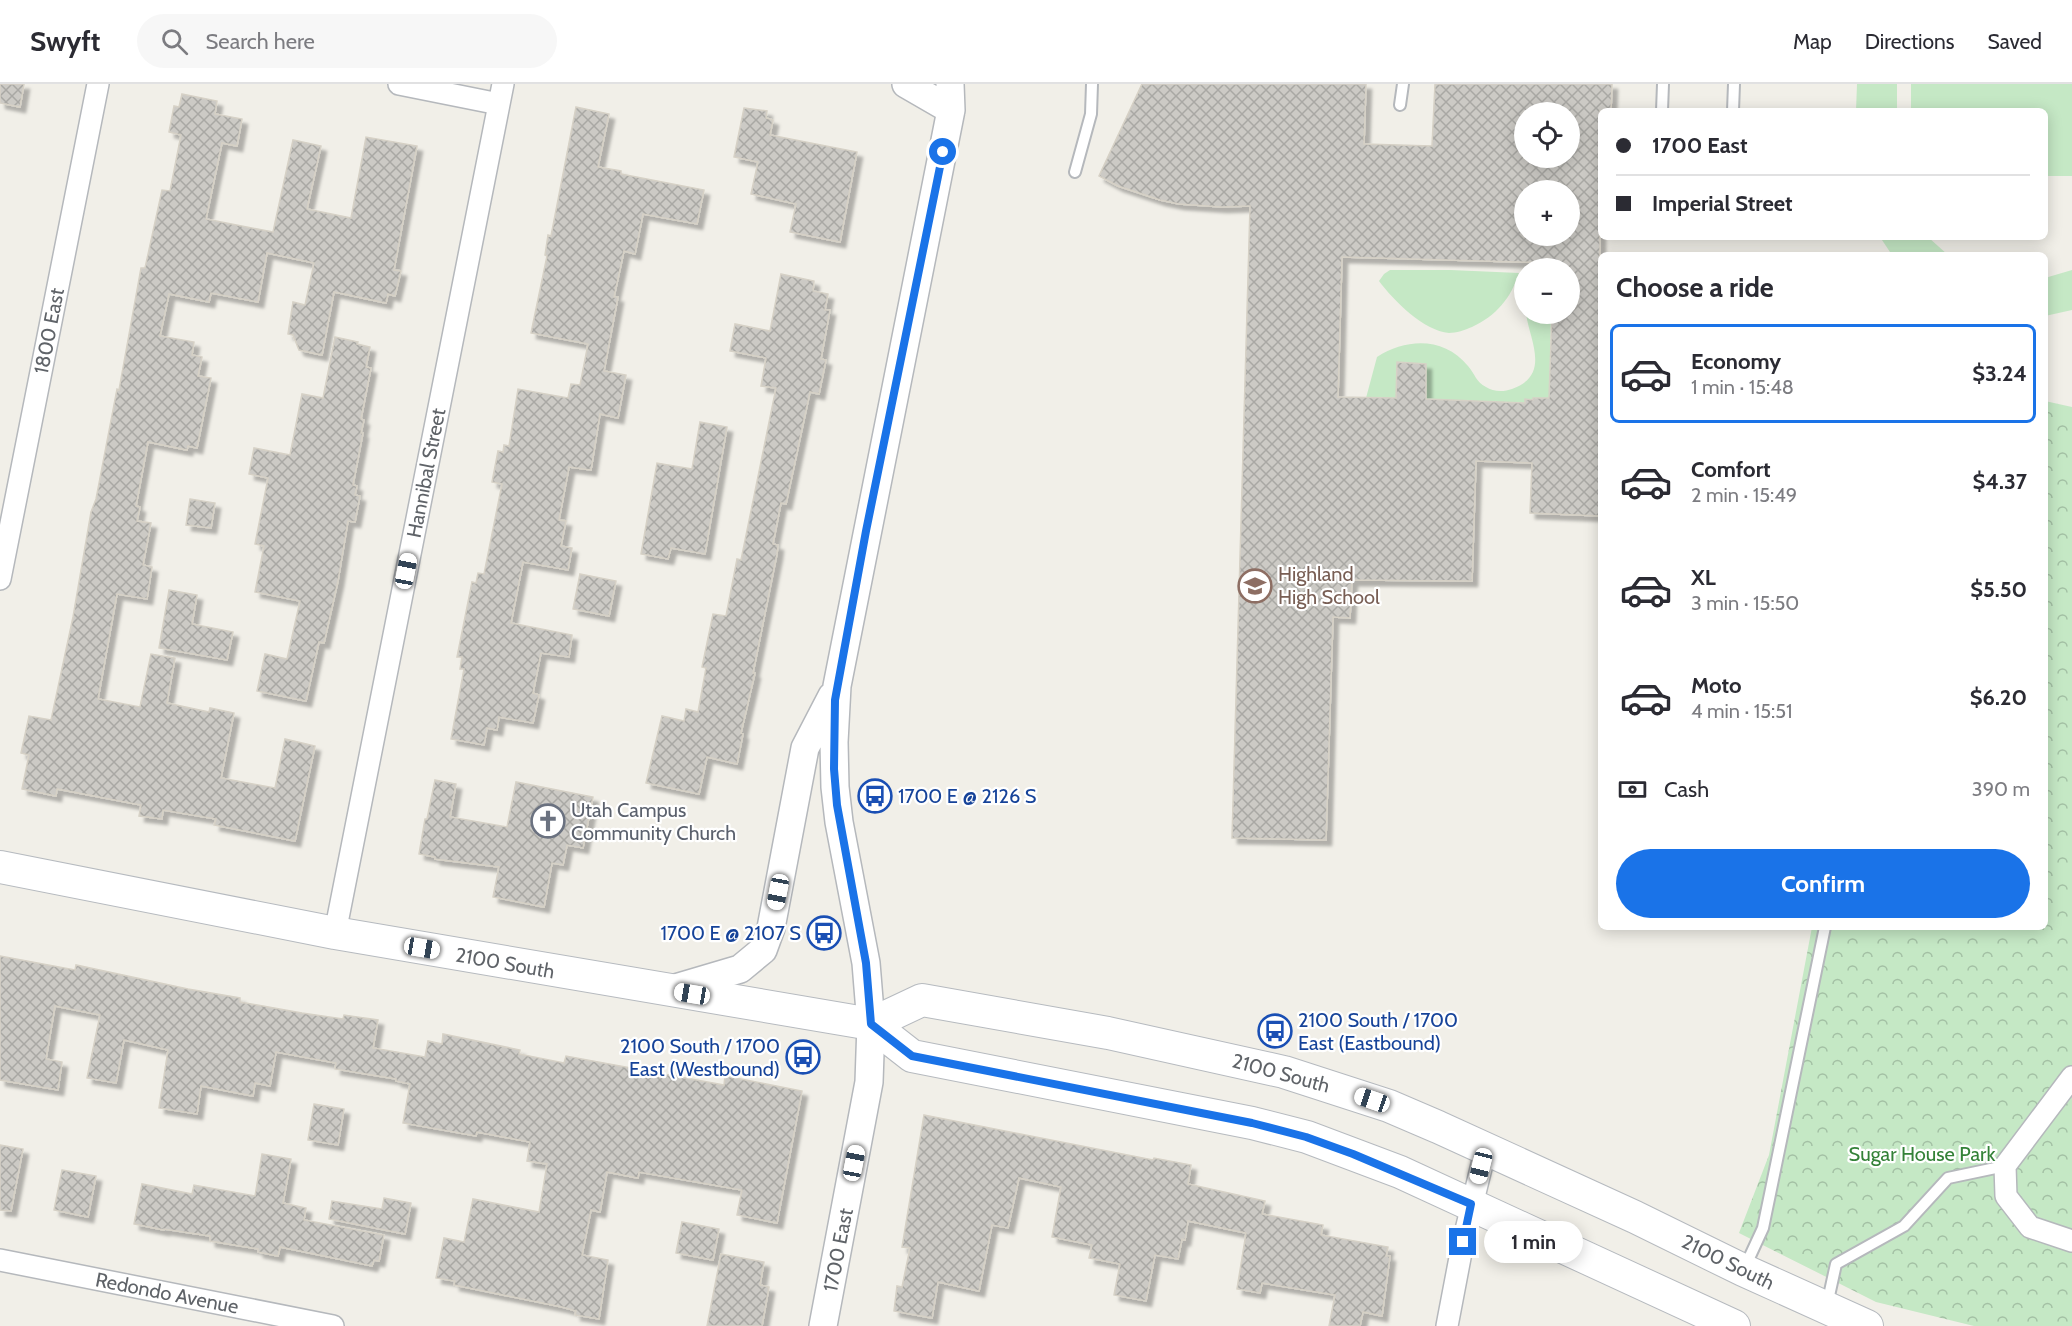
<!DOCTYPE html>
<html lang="en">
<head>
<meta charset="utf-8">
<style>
	:root { --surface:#fff; --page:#f7f7f7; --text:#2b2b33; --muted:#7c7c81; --line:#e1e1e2; --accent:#1a73e8 }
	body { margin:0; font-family:Cabin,sans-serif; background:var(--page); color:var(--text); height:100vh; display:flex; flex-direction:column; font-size:22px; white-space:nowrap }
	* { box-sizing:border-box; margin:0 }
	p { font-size:20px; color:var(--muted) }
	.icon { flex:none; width:33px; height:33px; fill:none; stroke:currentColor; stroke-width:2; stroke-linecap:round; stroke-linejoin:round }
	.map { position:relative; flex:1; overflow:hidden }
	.side { position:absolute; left:1598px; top:168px; width:450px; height:678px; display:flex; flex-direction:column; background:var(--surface); border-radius:9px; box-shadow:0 3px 15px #0003 }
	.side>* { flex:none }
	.banner { position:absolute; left:1598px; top:24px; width:450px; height:132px; border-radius:9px; box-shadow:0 3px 15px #0003; display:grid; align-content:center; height:132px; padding:0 18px; background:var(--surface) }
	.controls { position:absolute; left:1514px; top:18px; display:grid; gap:12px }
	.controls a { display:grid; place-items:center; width:66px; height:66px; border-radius:50%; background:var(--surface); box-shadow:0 3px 15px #0003; font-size:30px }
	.end { position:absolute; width:27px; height:27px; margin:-14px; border:8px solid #1a73e8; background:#fff; box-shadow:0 0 0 3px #fff }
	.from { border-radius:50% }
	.bubble { position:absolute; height:42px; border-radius:21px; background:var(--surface); box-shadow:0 3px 15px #0003; font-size:20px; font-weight:800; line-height:42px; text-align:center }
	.car { position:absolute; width:18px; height:36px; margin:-18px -9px; border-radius:8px; box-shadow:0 0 4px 2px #0007; background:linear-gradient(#fff 24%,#345 0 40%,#fff 0 76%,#345 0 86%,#fff 0) }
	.banner b { display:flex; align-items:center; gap:21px; height:57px; font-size:22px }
	.banner b+b { border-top:2px solid var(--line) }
	.banner i { width:15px; height:15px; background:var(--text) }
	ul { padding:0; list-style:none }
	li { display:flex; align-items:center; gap:18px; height:99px; margin:0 12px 9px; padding:0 6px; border:3px solid transparent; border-radius:9px }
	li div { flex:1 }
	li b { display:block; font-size:22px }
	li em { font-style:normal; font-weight:800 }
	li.on { border-color:var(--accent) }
	li>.icon { width:54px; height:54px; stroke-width:1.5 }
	h2 { padding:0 18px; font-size:27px; line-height:72px }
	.pay { display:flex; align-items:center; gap:15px; height:66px; padding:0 18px; font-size:22px }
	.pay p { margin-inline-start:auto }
	.button { display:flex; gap:12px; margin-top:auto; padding:12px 18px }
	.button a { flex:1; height:69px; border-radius:36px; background:var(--accent); color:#fff; font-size:24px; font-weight:800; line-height:69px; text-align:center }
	header { display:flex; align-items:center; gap:36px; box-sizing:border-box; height:84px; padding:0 30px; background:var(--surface); border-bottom:2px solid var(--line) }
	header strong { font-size:28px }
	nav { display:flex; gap:33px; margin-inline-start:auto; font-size:21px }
	.search { width:420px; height:54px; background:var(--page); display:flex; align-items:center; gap:15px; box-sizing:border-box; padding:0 21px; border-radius:33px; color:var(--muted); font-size:22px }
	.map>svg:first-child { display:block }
	.grass { fill:#c5e8c5 }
	.park { fill:url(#park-crowns) }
	.building { fill:url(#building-cross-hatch); stroke:#d6d1c6; stroke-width:1.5; fill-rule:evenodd; filter:url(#shadow) }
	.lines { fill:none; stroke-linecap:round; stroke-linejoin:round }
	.service-casing { stroke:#b5b8bc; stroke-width:14 }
	.minor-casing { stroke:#b5b8bc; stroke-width:24 }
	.tertiary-casing { stroke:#b5b8bc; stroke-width:30 }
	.secondary-casing { stroke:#b6babf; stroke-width:34 }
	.service { stroke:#fff; stroke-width:10 }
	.minor { stroke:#fff; stroke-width:21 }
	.tertiary { stroke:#fff; stroke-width:27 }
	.secondary { stroke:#fff; stroke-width:32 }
	.route { stroke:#1a73e8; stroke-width:8 }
	.labels { text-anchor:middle; stroke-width:4.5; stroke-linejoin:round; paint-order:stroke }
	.street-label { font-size:20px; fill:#5f6368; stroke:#fff }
	.education-label { font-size:20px; fill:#785e54; stroke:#fff; text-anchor:start }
	.transit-label { font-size:20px; fill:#164399; stroke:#fff; text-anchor:start }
	.worship-label { font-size:20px; fill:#5b616d; stroke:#fff; text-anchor:start }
	.park-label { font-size:20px; fill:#348238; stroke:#fff }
</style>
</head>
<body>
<header>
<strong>Swyft</strong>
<div class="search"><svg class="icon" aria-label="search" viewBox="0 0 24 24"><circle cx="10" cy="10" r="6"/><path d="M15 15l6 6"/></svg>Search here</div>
<nav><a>Map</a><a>Directions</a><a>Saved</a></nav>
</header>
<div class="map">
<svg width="2072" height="1242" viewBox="0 0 2072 1242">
	<defs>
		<pattern id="park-crowns" width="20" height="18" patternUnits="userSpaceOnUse" patternTransform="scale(1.5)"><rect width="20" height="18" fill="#c5e8c5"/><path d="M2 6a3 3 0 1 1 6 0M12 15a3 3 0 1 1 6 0" fill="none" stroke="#a3c0a4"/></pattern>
		<pattern id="building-cross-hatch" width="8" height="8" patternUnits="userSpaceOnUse" patternTransform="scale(1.5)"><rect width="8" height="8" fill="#cccac5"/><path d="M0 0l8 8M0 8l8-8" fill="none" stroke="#a9a8a4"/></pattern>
		<filter id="shadow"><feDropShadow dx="5.5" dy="5.5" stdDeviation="1.5" flood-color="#0004"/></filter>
	</defs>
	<rect width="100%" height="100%" fill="#f1efe8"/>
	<!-- grass -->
	<path class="grass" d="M1857,0H1897V27H1856Z
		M1911,0H2072V92H2045L2044,27H1911Z
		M1880,153H1928L1948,171H1892Z
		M1390,186H1451L1519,189C1511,214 1496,232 1472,243C1465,246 1456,249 1449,249C1424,247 1393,216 1379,197L1384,190Z
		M2072,186V226L2045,232V194Z
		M1526,230H1551L1549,314H1533V316L1525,315V319L1366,314L1377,273C1407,254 1444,253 1468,282C1475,290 1476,298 1486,303C1493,308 1504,308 1512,305C1551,291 1530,257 1526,230Z"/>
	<!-- park -->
	<path class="park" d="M2045,317L2072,323V1242H1974L1876,1218L1739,1149L1769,1071L1812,843H2044Z"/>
	<!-- building -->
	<path class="building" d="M0,0H24L20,23L0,19Z
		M1142,0H1366L1364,60L1432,62L1435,0H1612L1611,27H1600V432L1530,429L1532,379L1476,377L1472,497L1352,496L1350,534L1333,533L1326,756L1232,754L1250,122L1222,123L1179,120L1160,116L1118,102L1099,92ZM1524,28H1569V74H1524ZM1524,106H1569V152H1524ZM1342,173L1554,179V184H1569V230H1552L1549,314H1533V316L1525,315V319L1426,315V280L1397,278L1396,314L1338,313Z
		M182,10L217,17L215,30L242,35L237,62L222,59L206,135L273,148L293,56L321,62L307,125L351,134L366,53L417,62L394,186L401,187L395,212L388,210L386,219L334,208L322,271L299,266L293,251L288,250L293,218L305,221L314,179L267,169L258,218L211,209L209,218L169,210L160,252L194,258L192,271L202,273L198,292L211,294L197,364L188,362L187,366L148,358L136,422L140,423L137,437L151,439L143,481L152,483L147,515L117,510L98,615L140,623L151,570L175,574L167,619L209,628L210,624L234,629L221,694L275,704L285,655L315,662L295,757L214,741L216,735L163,726L162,735L139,732L141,721L57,705L56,712L22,705L29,671L21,669L29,632L51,636L73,533L91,428L96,415L117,305L119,306L141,184H145L162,106L170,107L181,51L169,48L174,22L179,23Z
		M576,23L609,30L598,83L621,87V90L704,106L697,140L643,130L635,170L624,167L614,213H618L604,287L626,291L618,334L600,330L591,386L569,383L559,436L566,437L561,462L572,464L568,486L523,478L511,539L572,551L569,573L541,569L533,609L539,611L533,639L499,633L497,646L487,644L484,661L451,655L464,585H460L462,573H457L472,498L476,499L478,489L484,490L502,400L492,398L498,367L503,368L504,361L509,362L518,305L568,314L571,300L580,301L588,260L531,249L547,172L545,171L548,151L551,152Z
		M744,24L767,27L766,34L773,36L770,51L857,68L840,158L790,148L796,120L751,110L758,78L734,73Z
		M781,190L814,197L813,207L828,210L825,226H830L821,275L826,276L819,310L810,308L786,420L781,419L773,460L778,461L777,470L753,589H755L741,649L743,650L737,680L707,673L699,710L646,699L662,632L684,637L686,625L698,628L706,584L702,583L713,530L726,532L737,475L741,476L776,304L761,302L766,274L730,267L735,240L770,247Z
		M335,253L358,258L357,260L370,263L366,283L371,284L361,335L364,336L361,349H363L353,401L357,402L355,411L360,412L355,438L348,437L338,497L324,559L319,558L306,617L257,607L265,570L287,575L300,517L255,508L264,462L255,460L268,394L249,390L254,364L290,371L302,310L323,314Z
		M700,338L727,343L705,470L671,464L668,475L641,470L657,379L692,385Z
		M190,415L215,419L211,444L186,441Z
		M580,490L616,497L609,532L573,525Z
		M169,506L197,511L192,540L233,548L227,576L159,564Z
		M435,696L456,700L450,733L507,743L516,698L593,713L583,764L567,761L563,781L552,779L544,823L493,813L499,783L435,775V773L419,770L425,735H427Z
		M0,872L75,886L76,881L188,905L240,914V918L302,929L343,935L344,931L378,936L373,964L425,973L428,957L442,960L443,950L520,966L519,970L564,979L566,972L724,1001L725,992L802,1007L777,1139L737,1131L742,1106L639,1088L638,1094L607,1088L600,1128L591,1126L582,1171L608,1176L599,1235L575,1231L576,1227L562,1223L454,1201L455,1197L436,1194L444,1154L464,1158L473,1115L539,1128L547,1080L527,1077L530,1058L477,1048L476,1052L403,1039L410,1000L396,997V995L335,985L336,979L276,968L270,1002L255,999L253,1012L201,1002L197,1030L159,1024L168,966L124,956L116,999L87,994L100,931L55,922L46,975L62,978L58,1006L0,996Z
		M314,1020L344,1025L338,1061L308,1056Z
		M924,1031L1153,1076L1154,1074L1191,1081L1188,1100L1265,1117L1262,1130L1323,1141L1321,1151L1388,1163L1386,1172H1390L1382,1232L1363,1228L1360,1242H1329L1335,1211L1262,1199L1260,1209L1237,1205L1246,1149L1188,1137L1185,1156L1182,1155L1178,1175L1155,1171L1146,1217L1114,1211L1120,1180L1089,1174L1092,1161L1052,1153L1061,1103L1019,1094L1008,1144L992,1141L979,1207L938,1198L932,1234L894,1227L897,1202L902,1203L910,1164L902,1163Z
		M0,1061L23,1065L11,1127L0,1126Z
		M262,1070L291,1075L283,1119L306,1124L304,1136L384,1151L379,1177L374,1176L372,1182L280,1163L278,1172L258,1168V1165L210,1157V1152L164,1145V1146L134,1140L142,1100L192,1110L194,1101L255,1112Z
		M62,1086L96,1092L88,1133L54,1126Z
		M384,1114L411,1119L405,1150L329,1135L332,1117L382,1125Z
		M682,1138L719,1145L713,1176L676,1169Z
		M721,1170L764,1178L760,1201L769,1203L762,1242H707Z"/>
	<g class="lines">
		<defs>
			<path id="service" d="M1400,21L1403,0
				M1662,27L1663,0
				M1733,27L1734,0
				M1075,88L1091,30L1092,0
				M1745,1183L1763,1144L1825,843
				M1827,1221L1836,1180L1904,1142L1948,1094L2005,1082"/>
			<path id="minor" d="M399,0L499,20
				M0,495L98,0
				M335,849L503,0
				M2072,993L2005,1082L2006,1112L2030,1143L2072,1157
				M0,1176L333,1242
				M1447,1242L1463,1158L1486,1064"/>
			<path id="tertiary" d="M906,0L951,26
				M669,906L740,885L763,866L771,844L805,664L832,612
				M823,1242L869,998L871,940L866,879L839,738L835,703L834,658L837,602L951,26L950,0"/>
			<path id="secondary" d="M0,783L335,849L871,940L912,972L1252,1039L1307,1053L1400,1088L1734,1242
				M871,940L922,916L1108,949L1284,988L1389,1022L1438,1043L1635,1133L1743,1186L1867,1242"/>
		</defs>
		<!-- service casing -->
		<use href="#service" class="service-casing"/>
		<!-- minor casing -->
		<use href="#minor" class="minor-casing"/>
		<!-- tertiary casing -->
		<use href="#tertiary" class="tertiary-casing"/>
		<!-- secondary casing -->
		<use href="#secondary" class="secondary-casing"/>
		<!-- service -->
		<use href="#service" class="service"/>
		<!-- minor -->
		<use href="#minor" class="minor"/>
		<!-- tertiary -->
		<use href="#tertiary" class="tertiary"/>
		<!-- secondary -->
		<use href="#secondary" class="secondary"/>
	</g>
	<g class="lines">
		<!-- route -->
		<path class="route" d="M943,68L866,447L835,616L834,685L837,721L866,879L871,940L912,972L1252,1039L1306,1053L1353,1070L1471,1120L1463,1158"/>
	</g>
	<!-- icons -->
	<defs>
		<symbol id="school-ring" viewBox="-11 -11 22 22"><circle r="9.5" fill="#fff" stroke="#8d6e63" stroke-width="1.5"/><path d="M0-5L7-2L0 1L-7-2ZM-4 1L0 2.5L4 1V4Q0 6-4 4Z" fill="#8d6e63"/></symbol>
		<symbol id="bus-ring" viewBox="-11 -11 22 22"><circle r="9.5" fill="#fff" stroke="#1a4fb4" stroke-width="1.5"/><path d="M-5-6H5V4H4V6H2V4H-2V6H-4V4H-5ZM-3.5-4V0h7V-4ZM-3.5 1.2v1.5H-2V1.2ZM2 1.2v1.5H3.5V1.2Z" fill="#1a4fb4"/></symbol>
		<symbol id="church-ring" viewBox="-11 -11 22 22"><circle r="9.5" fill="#fff" stroke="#6b7280" stroke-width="1.5"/><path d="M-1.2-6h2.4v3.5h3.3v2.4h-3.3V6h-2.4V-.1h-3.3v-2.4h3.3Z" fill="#6b7280"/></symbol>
	</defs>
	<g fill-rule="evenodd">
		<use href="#school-ring" x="1236" y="483" width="38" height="38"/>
		<use href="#bus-ring" x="856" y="693" width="38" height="38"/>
		<use href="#church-ring" x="529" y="718" width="38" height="38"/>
		<use href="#bus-ring" x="805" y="830" width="38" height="38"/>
		<use href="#bus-ring" x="1256" y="928" width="38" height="38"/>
		<use href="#bus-ring" x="784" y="954" width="38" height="38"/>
	</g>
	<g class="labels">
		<!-- street labels -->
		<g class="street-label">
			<text transform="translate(49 247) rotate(-79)" y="7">1800 East</text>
			<text transform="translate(426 389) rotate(-79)" y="7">Hannibal Street</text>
			<text transform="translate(505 879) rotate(10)" y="7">2100 South</text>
			<text transform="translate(1281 989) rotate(15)" y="7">2100 South</text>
			<text transform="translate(838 1166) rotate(-79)" y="7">1700 East</text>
			<text transform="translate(1728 1178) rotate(26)" y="7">2100 South</text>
			<text transform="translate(167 1209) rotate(11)" y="7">Redondo Avenue</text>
		</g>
		<!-- education labels -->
		<g class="education-label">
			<text x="1278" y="497">Highland<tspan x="1278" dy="23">High School</tspan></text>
		</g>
		<!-- transit labels -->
		<g class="transit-label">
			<text x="898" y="719">1700 E @ 2126 S</text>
			<text x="801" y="856" text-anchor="end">1700 E @ 2107 S</text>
			<text x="1298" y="943">2100 South / 1700<tspan x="1298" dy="23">East (Eastbound)</tspan></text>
			<text x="780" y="969" text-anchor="end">2100 South / 1700<tspan x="780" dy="23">East (Westbound)</tspan></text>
		</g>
		<!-- worship labels -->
		<g class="worship-label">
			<text x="571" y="733">Utah Campus<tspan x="571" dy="23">Community Church</tspan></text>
		</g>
		<!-- park labels -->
		<g class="park-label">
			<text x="1922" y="1077">Sugar House Park</text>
		</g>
	</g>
</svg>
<div class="controls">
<a><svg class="icon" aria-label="locate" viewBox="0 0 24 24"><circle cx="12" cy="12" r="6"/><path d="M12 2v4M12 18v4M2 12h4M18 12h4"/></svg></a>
<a>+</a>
<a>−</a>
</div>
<i class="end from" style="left:943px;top:68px"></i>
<i class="end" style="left:1463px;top:1158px"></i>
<div class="bubble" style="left:1484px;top:1137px;width:99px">1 min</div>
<i class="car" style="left:406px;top:487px;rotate:11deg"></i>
<i class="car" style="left:778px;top:808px;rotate:191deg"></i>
<i class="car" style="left:422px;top:864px;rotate:100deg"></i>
<i class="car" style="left:692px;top:910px;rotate:280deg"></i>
<i class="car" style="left:1372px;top:1016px;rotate:289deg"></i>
<i class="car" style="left:854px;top:1079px;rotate:11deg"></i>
<i class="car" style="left:1481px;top:1082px;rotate:194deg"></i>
<div class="banner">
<b><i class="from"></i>1700 East</b>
<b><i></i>Imperial Street</b>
</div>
<section class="side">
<h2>Choose a ride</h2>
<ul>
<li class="on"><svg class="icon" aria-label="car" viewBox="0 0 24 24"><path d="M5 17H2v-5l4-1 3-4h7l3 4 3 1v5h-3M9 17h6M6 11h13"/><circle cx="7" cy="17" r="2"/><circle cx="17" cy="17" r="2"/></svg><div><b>Economy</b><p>1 min · 15:48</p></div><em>$3.24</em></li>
<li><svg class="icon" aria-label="car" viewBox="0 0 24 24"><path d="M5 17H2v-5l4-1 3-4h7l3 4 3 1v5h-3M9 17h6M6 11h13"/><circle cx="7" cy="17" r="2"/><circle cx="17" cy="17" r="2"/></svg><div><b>Comfort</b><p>2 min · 15:49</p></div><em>$4.37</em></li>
<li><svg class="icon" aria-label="car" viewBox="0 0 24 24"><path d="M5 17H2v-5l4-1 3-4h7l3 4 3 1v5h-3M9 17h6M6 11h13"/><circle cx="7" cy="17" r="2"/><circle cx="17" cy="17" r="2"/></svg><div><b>XL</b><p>3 min · 15:50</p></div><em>$5.50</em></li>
<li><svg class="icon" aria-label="car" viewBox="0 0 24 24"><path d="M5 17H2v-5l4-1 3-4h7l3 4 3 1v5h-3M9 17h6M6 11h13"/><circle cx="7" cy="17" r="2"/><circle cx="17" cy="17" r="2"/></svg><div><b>Moto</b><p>4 min · 15:51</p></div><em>$6.20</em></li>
</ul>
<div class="pay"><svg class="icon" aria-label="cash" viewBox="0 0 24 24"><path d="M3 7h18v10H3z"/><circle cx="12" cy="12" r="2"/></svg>Cash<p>390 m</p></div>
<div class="button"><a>Confirm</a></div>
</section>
</div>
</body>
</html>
